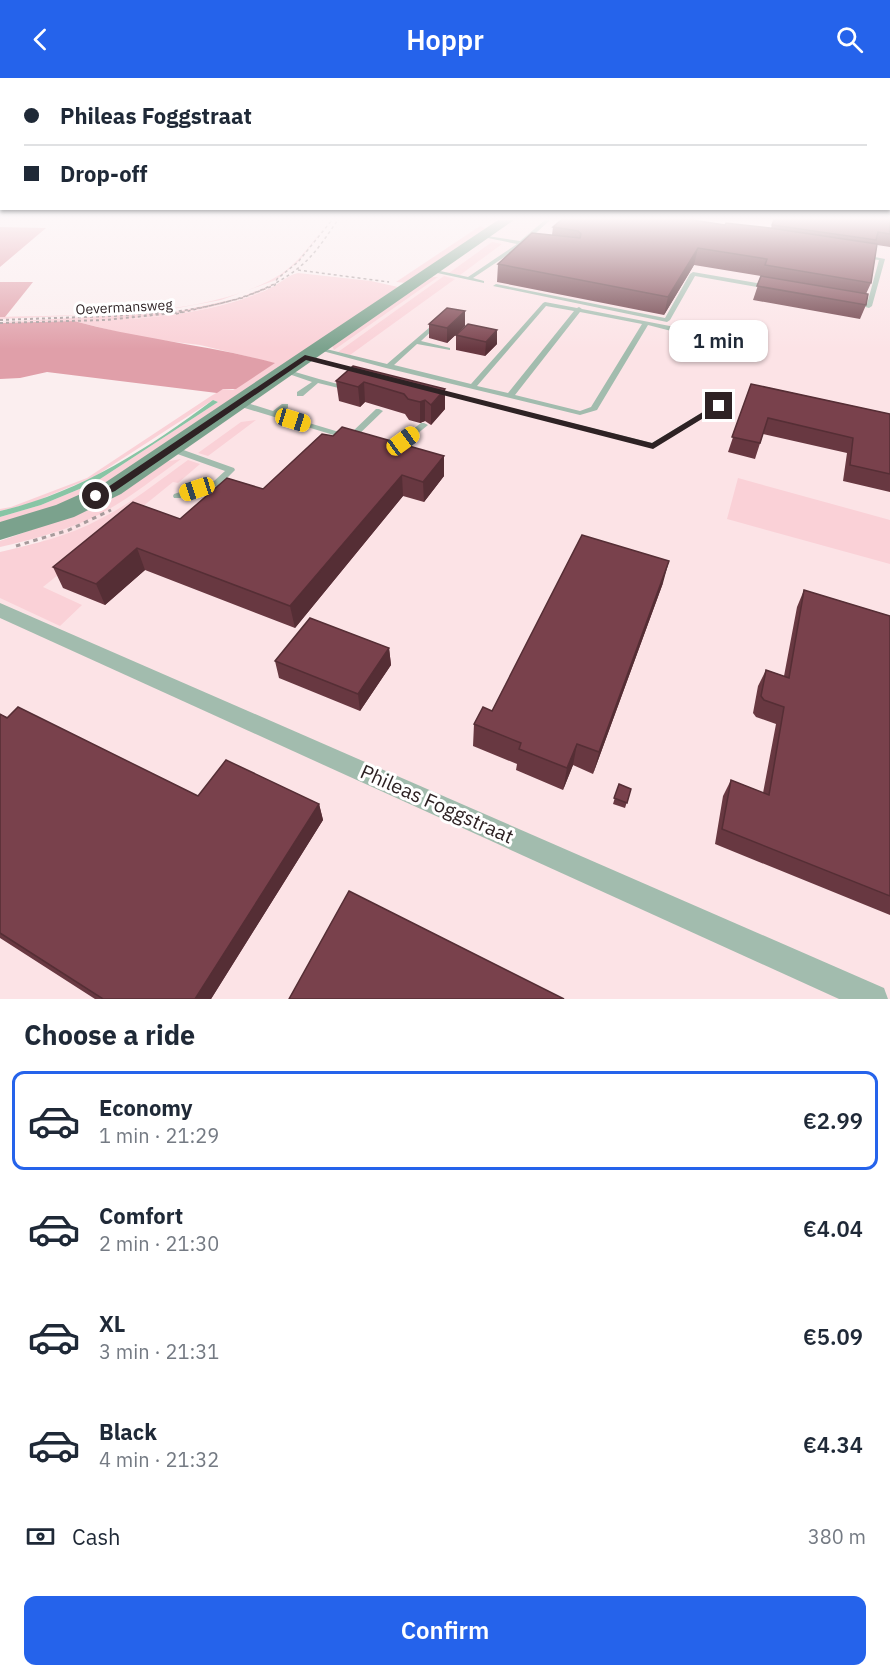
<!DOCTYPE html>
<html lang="en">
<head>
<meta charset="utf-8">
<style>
	:root { --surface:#fff; --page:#f2f2f3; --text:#1f2937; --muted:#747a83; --line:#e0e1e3; --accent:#2563eb }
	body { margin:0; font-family:"IBM Plex Sans",sans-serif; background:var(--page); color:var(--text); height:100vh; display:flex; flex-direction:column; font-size:22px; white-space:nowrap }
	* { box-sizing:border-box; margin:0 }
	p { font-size:20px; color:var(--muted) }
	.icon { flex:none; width:33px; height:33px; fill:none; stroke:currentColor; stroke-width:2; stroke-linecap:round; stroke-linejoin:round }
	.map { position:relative; height:921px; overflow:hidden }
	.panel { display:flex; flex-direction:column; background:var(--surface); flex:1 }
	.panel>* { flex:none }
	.top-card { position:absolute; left:0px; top:0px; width:891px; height:132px; box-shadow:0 2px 4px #0004; display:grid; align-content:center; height:132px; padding:0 24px; background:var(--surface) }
	.end { position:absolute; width:27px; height:27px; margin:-14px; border:8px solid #2e2224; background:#fff; box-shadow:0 0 0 3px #fff }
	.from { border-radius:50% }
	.bubble { position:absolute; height:42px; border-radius:12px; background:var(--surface); box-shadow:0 2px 4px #0004; font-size:20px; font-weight:600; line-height:42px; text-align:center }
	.car { position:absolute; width:18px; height:36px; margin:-18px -9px; border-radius:8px; box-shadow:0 0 4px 2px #0007; background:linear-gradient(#f5c518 24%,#345 0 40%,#f5c518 0 76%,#345 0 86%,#f5c518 0) }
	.top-card b { display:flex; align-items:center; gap:21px; height:57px; font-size:22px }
	.top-card b+b { border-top:2px solid var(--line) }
	.top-card i { width:15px; height:15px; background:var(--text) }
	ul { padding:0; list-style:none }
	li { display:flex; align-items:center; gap:18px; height:99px; margin:0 12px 9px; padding:0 12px; border:3px solid transparent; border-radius:12px }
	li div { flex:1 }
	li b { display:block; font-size:22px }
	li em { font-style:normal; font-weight:600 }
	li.on { border-color:var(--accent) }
	li>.icon { width:54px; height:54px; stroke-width:1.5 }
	h2 { padding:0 24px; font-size:27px; line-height:72px }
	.pay { display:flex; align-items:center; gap:15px; height:66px; padding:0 24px; font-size:22px }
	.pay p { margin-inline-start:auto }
	.button { display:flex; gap:12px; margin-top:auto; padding:12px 24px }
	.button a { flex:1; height:69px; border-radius:12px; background:var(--accent); color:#fff; font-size:24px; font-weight:600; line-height:69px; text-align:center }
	header { display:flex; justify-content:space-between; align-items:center; height:78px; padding:0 24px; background:var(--accent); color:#fff; font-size:27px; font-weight:600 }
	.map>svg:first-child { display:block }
	.built { fill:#fce3e6 }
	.green { fill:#fad1d7 }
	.forest { fill:#e09fa9 }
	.water { fill:#88c5a5 }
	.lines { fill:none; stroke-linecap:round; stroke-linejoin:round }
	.path-far2 { stroke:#a79b9c; stroke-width:1.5; stroke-dasharray:3 3; stroke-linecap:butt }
	.path-far1 { stroke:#a79b9c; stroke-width:2; stroke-dasharray:3 3; stroke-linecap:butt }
	.path { stroke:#a79b9c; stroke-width:3; stroke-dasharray:4.5 4.5; stroke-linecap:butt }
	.lane { fill:#a2bcae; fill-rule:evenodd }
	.street { fill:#a2bcae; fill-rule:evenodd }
	.secondary { fill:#7ba28d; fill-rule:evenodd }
	.wall { fill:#683841 }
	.shaded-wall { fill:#552e35 }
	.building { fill:#79414c; stroke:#552e35; stroke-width:1.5 }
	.route { fill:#2e2224 }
	.labels { text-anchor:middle; stroke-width:6; stroke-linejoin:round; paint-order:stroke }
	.far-street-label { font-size:14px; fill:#2e2224; stroke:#fff }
	.near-street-label { font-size:20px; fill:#2e2224; stroke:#fff }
</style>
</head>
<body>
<header><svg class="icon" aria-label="back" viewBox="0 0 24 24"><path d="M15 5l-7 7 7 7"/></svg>Hoppr<svg class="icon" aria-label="search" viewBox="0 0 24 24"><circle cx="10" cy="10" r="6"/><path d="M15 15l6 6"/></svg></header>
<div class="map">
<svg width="890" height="921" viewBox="0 0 890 921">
	<rect width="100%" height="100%" fill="#fbeeef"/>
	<!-- built -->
	<path class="built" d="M510,142H890V921H0V492Z"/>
	<!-- green -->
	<path class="green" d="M480,148L487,151L407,205L396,204Z
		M325,149L299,183L276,202L221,222L156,234L0,241V239C83,236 210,241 281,196C299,184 311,165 325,149Z
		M492,164L502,166L460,197L449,195Z
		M298,195L371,203L398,209L130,393L71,423L0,446V439L41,427L94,405L218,324L213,322L94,399L29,426L0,433V431L11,429L87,400L211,318L223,311L233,312L274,285L200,267L142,260L74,243C131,242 185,239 240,222C251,218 264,214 274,208C283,203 288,197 298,195Z
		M444,198L455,201L350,277L338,274Z
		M430,199H438L334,272L332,267Z
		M276,205C265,214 247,219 234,223C158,246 78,242 0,244L175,234L239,220Z
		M256,342L208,378L198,375L241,344Z
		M181,381C153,401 124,425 92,440C63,453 32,462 0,469V463L85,433L164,384Z
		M188,382L200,386L178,405L173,404L43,509L82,527L60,548L0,520V474C34,466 69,458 100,441C132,425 160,402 188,382Z
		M738,400L890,442V486L727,441Z"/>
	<!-- forest -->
	<path class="forest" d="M0,149L46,150L0,189Z
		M0,204H33L5,239H0Z
		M74,243C140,261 208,267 275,285L236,311H223L217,315L47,294L20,300L0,301V245Z"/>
	<!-- water -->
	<path class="water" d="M213,322L218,324L94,405L41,427L0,439V433C79,415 149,370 213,322Z"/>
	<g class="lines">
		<!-- path-far2 -->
		<path class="path-far2" d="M298,192L389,204
			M149,236C201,232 264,221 303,186C317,174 327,157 338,142
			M176,236L242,220L275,207L277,201L298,184L332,142"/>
		<!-- path-far1 -->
		<path class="path-far1" d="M0,242L113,238L163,234
			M0,245L105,242L183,234"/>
		<!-- path -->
		<path class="path" d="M16,468L69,452L111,432"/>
		<!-- lane -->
		<path class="lane" d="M545,142H550L524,166L473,200L484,203V205L428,193L431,191L468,199L517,166L483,159L481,158V157L520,163Z
			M865,177L885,181L872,228L869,230L852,225L855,223L867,226L879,182L863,180L862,179Z
			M693,194L768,207L771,209L768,211L695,198L670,242L667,244L493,208L496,206L665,240L690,196Z
			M545,224L577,230L579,229L582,231L675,249L685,254L676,273L673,275L670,273L679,255L648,247L597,332L580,337L386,290L315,271L318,269L387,286L437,243L440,245L439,246L421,263L450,270V272L417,266L394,287L471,306L543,225ZM546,228L574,233L508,315L477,308ZM580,234L642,246L591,329L580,333L515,317Z
			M305,277L363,293L364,294L361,296L303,280V278Z
			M285,291L319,301L349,309L350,310L347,312L318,305L303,318H297V314L312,304L283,294L282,293Z
			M435,311L652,365L716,326H719L723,328L653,370L433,314V312Z
			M235,323H241L273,333L282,326H288V330L279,336L349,357L376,331H379L383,333L353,362H350L235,327Z
			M421,345H424L428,347L406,365L387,370L383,368L384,366L400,361Z
			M169,369H175L234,390L235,392L220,407L180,420H174L173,418L174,416L214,403L225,393L169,373L168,371Z"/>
		<!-- street -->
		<path class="street" d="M0,525L884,910L888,921H839L0,540Z"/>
		<!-- secondary -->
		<path class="secondary" d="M498,142H514L121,416L74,439L0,462V444L56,427L103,406Z"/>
	</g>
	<!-- wall -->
	<path class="wall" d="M890,142V169L877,167L871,205L866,216V227L860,241L753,222L761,198L694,187L664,237L497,204L498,186L552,157L553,149L725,147L771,150L772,147Z
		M429,246L465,248L447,265L429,260Z
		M456,257L497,266L485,278L456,272Z
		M353,288L445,331L431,347L425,343L420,345L409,342L405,336L365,324L360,329L339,323L336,303Z
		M751,306L890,336V414L843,403L847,375L763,356L755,381L728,374Z
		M333,358L444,378V398L424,424L403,418L295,550L145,492L105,527L63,510L53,489L263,411Z
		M663,505L593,696L573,687L563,712L516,692L517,686L473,668L474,646Z
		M804,512L890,538V837L715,766L723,718L731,702L763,715L776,646L756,639L753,635L758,608L766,592L784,598L797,529Z
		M389,570L391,587L360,633L279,600L275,583Z
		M0,636L198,718L319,726L323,742L211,921H95L0,860Z
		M619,706L631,711L625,730L613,726Z"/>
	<!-- shaded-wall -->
	<path class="shaded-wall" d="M698,170L694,187L664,237L668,219Z
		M465,233V248L447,265V250Z
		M497,252V266L485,278L486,264Z
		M364,304L365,324L360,329L358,309Z
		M445,311V331L431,347V327Z
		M425,322V343L420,345V324Z
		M444,378V398L424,424L423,404Z
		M402,397L403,418L295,550L290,528Z
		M137,470L145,492L105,527L96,506Z
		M669,483L663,505L593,696L599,674Z
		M389,570L391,587L360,633L358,616Z
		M577,666L573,687L563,712L567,690Z
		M319,726L323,742L211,921H195Z"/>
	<!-- building -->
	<path class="building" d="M561,142H693L725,147L726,145L770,150L877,166L871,205L765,187L767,181L698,170L668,219L498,186L532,155L580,160L581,156L578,153L553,149Z
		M774,142H890V156L878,154L876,162L772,147Z
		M761,198L868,216L866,227L757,208Z
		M447,230L465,233L447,250L429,246Z
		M468,246L497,252L486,264L456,257Z
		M353,288L445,311L431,327L425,322L420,324L408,321L404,316L364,304L358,309L336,303Z
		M751,306L890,336V396L850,387L853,360L768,340L760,365L732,359Z
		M342,349L444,378L423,404L402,397L290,528L137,470L96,506L53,489L133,424L180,441L227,400L263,411L322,356L333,358Z
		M582,457L669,483L599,674L577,666L567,690L519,671L521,665L474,646L483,629L492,633Z
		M804,512L890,538V818L722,751L731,702L769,717L784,629L764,622L761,618L766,592L789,600Z
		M310,540L389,570L358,616L275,583Z
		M18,629L198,718L226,682L319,726L195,921H103L0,855V636L7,640Z
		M619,706L631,711L627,725L614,720Z
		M349,813L564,921H289Z"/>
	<!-- sky -->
	<linearGradient id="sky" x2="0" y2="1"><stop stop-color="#81bbcd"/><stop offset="0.52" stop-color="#fdf7f8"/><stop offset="1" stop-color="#fdf7f8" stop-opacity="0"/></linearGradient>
	<rect width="890" height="271" fill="url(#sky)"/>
	<!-- route -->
	<path class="route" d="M305,277L652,365L716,326L723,328L653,371L306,282L115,413L99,420H93V416L108,409Z"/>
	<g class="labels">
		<!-- far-street labels -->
		<g class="far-street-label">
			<text transform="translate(124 229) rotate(-3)" y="5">Oevermansweg</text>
		</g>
		<!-- near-street labels -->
		<g class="near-street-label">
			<text transform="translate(437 726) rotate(24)" y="7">Phileas Foggstraat</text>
		</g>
	</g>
</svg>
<i class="end from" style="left:96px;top:418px"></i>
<i class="end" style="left:719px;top:328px"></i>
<div class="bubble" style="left:669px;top:242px;width:99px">1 min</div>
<i class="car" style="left:293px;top:342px;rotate:107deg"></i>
<i class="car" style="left:403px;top:363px;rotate:54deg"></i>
<i class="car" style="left:197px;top:411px;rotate:252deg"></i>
<div class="top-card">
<b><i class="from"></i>Phileas Foggstraat</b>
<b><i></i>Drop-off</b>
</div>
</div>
<section class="panel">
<h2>Choose a ride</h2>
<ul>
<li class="on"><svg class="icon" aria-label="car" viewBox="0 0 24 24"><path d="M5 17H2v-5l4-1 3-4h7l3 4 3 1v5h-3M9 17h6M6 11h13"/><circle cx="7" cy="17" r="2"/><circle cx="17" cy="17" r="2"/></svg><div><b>Economy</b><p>1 min · 21:29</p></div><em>€2.99</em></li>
<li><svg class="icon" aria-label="car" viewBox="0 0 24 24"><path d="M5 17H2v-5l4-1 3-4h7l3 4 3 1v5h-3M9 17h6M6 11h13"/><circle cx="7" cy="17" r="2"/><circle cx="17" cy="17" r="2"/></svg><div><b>Comfort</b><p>2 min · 21:30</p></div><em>€4.04</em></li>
<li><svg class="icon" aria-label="car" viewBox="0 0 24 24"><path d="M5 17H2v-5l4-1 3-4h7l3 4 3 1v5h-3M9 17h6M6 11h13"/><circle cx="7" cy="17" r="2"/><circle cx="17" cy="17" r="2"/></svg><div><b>XL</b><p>3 min · 21:31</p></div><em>€5.09</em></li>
<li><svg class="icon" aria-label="car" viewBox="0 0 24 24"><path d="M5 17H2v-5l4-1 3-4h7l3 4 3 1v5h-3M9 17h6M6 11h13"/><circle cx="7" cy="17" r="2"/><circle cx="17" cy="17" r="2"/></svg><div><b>Black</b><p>4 min · 21:32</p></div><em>€4.34</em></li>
</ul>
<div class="pay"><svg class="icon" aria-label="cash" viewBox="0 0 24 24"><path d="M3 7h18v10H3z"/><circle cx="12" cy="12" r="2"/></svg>Cash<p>380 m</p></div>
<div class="button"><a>Confirm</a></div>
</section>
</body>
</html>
